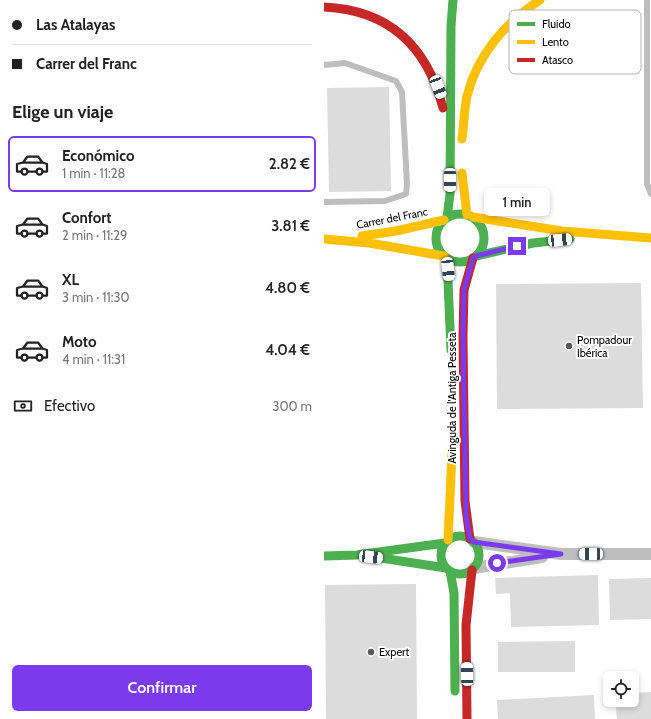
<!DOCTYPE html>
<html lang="es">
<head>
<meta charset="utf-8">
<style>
	:root { --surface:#fff; --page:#f2f2f2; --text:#222; --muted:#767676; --line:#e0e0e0; --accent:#7c3aed }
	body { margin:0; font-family:Cabin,sans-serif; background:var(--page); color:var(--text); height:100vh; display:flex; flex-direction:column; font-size:15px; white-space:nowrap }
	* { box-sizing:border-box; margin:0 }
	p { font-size:13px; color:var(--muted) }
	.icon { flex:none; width:22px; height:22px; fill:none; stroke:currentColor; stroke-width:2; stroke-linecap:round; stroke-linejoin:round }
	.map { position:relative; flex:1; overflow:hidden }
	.details { display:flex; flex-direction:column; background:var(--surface); width:324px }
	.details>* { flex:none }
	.hud { display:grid; align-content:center; height:88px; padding:0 12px; background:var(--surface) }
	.tools { position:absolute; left:279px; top:671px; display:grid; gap:8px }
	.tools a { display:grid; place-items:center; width:36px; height:36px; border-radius:6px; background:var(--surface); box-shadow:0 2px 6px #0003; font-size:20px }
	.end { position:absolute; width:18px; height:18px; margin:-9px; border:5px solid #7c3aed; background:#fff; box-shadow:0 0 0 2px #fff }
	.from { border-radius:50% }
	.bubble { position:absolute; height:28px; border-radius:6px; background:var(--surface); box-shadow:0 2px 6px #0003; font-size:13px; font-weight:600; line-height:28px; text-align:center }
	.car { position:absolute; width:12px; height:24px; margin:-12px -6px; border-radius:5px; box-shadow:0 0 3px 1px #0007; background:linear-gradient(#fff 24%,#345 0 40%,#fff 0 76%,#345 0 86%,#fff 0) }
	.hud b { display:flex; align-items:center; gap:14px; height:38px; font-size:15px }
	.hud b+b { border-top:1px solid var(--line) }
	.hud i { width:10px; height:10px; background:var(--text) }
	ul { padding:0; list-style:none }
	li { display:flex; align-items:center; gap:12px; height:56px; margin:0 8px 6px; padding:0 4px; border:2px solid transparent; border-radius:6px }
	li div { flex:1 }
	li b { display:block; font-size:15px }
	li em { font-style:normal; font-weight:600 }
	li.on { border-color:var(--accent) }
	li>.icon { width:36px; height:36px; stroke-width:1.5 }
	h2 { padding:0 12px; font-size:18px; line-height:48px }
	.pay { display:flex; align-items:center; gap:10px; height:44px; padding:0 12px; font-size:15px }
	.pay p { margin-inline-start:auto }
	.button { display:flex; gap:8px; margin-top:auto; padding:8px 12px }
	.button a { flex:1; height:46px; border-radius:6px; background:var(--accent); color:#fff; font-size:16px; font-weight:600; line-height:46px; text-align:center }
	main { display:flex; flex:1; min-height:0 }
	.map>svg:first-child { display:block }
	.building { fill:#dcdcdc }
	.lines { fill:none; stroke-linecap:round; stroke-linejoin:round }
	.lane { stroke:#bebebe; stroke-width:6 }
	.street { stroke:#bebebe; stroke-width:12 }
	.fast { stroke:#4caf50; stroke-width:9 }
	.slow { stroke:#ffc107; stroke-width:9 }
	.jam { stroke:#c62828; stroke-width:9 }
	.route { stroke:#7c3aed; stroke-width:5 }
	.poi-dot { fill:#595959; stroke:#fff; stroke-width:1.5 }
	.labels { text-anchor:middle; stroke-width:4; stroke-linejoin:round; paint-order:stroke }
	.street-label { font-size:11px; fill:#000; stroke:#fff }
	.poi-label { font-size:11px; fill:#000; stroke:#fff; text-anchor:start }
	.key { fill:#fff; stroke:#b2b2b2; stroke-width:1 }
	.key-label { font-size:11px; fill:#000 }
</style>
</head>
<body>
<main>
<section class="details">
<div class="hud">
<b><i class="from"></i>Las Atalayas</b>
<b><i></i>Carrer del Franc</b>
</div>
<h2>Elige un viaje</h2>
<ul>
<li class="on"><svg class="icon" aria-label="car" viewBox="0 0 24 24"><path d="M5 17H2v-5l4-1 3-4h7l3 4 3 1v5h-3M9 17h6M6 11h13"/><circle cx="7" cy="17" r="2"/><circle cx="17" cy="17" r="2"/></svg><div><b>Económico</b><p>1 min · 11:28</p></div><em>2.82 €</em></li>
<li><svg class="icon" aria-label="car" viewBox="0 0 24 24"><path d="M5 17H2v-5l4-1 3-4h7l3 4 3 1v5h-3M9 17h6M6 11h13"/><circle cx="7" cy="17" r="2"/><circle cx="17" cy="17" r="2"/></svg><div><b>Confort</b><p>2 min · 11:29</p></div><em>3.81 €</em></li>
<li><svg class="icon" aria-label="car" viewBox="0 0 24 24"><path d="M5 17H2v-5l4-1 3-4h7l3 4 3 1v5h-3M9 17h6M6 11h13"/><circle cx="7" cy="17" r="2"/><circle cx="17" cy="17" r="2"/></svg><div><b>XL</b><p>3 min · 11:30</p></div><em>4.80 €</em></li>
<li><svg class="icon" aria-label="car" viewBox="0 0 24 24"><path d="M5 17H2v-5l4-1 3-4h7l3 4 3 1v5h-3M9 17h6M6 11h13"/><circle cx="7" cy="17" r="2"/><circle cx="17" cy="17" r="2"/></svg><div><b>Moto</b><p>4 min · 11:31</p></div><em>4.04 €</em></li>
</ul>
<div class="pay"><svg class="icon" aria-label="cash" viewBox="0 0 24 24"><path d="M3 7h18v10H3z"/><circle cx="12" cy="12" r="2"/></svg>Efectivo<p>300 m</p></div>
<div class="button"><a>Confirmar</a></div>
</section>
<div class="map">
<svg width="327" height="719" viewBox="0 0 327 719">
	<rect width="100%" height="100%" fill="#fff"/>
	<!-- building -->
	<path class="building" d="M65,87L67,191L5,192L3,88Z
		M317,283L319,408L173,409L172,284Z
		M274,575L275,625L187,627L186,593L172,594L171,578Z
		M327,578V619L286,620L285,579Z
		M92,584L93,719H2L1,585Z
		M251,641V672H174V642Z
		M327,692V719H293L291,700H308V693Z
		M270,695L271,719H174L173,700Z"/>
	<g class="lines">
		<!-- lane -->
		<path class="lane" d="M323,0V184L327,194
			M0,65L21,63L72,81L78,92L83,184L82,194L61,201L0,202"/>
		<!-- street -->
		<path class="street" d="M150,542L237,554H327
			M150,568L218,557"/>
		<!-- fast -->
		<path class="fast" d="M112 238a24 24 0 1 1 48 0a24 24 0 1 1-48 0Z
			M123,218L126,194L127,26L129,0
			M152,256L209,243L246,239
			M123,258L127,350
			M117 555a19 19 0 1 1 38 0a19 19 0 1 1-38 0Z
			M0,556L33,555L121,543
			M57,558L122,568
			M126,571L130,593L131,691"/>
		<!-- slow -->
		<path class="slow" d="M138,139C140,125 140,110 143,96C153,55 182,22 216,0
			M138,173L143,215
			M149,217L238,231L327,238
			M38,236L72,231L120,220
			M0,239L45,243L120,256
			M124,540L128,454"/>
		<!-- jam -->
		<path class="jam" d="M0,7C65,10 103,46 119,108
			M146,539L141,501L139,337L140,290L149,258
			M143,719L142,625L148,570"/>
	</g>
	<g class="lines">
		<!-- route -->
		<path class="route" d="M173,563L237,554L150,542L146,539L142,516L139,337L140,290L149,258L152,256L193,246"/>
	</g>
	<!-- markers -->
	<g class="poi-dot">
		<circle cx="245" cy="346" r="4"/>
		<circle cx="47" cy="652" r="4"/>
	</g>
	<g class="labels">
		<!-- street labels -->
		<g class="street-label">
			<text transform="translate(68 218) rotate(-11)" y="4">Carrer del Franc</text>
			<text transform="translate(128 398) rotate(-90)" y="4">Avinguda de l'Antiga Pesseta</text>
		</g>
		<!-- poi labels -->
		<g class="poi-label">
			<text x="253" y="344">Pompadour<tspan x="253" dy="13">Ibérica</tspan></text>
			<text x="55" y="656">Expert</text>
		</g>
	</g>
	<!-- legend -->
	<rect x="185" y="10" width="132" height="64" rx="6" class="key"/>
	<rect x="193" y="22" width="18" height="4" fill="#4caf50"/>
	<rect x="193" y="40" width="18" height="4" fill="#ffc107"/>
	<rect x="193" y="58" width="18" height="4" fill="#c62828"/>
	<g class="key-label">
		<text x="218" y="28">Fluido</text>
		<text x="218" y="46">Lento</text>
		<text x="218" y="64">Atasco</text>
	</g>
</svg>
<div class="tools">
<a><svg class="icon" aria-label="locate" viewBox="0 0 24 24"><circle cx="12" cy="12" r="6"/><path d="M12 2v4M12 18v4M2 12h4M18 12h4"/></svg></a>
</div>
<i class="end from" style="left:173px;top:563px"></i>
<i class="end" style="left:193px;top:246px"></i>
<div class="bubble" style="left:160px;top:188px;width:66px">1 min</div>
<i class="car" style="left:114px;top:87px;rotate:159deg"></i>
<i class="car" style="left:126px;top:180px;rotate:180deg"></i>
<i class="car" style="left:236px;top:240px;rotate:84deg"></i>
<i class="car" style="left:124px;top:269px;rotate:174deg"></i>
<i class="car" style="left:267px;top:554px;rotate:270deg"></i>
<i class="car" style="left:47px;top:557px;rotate:97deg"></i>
<i class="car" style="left:143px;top:674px;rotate:359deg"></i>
</div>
</main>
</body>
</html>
